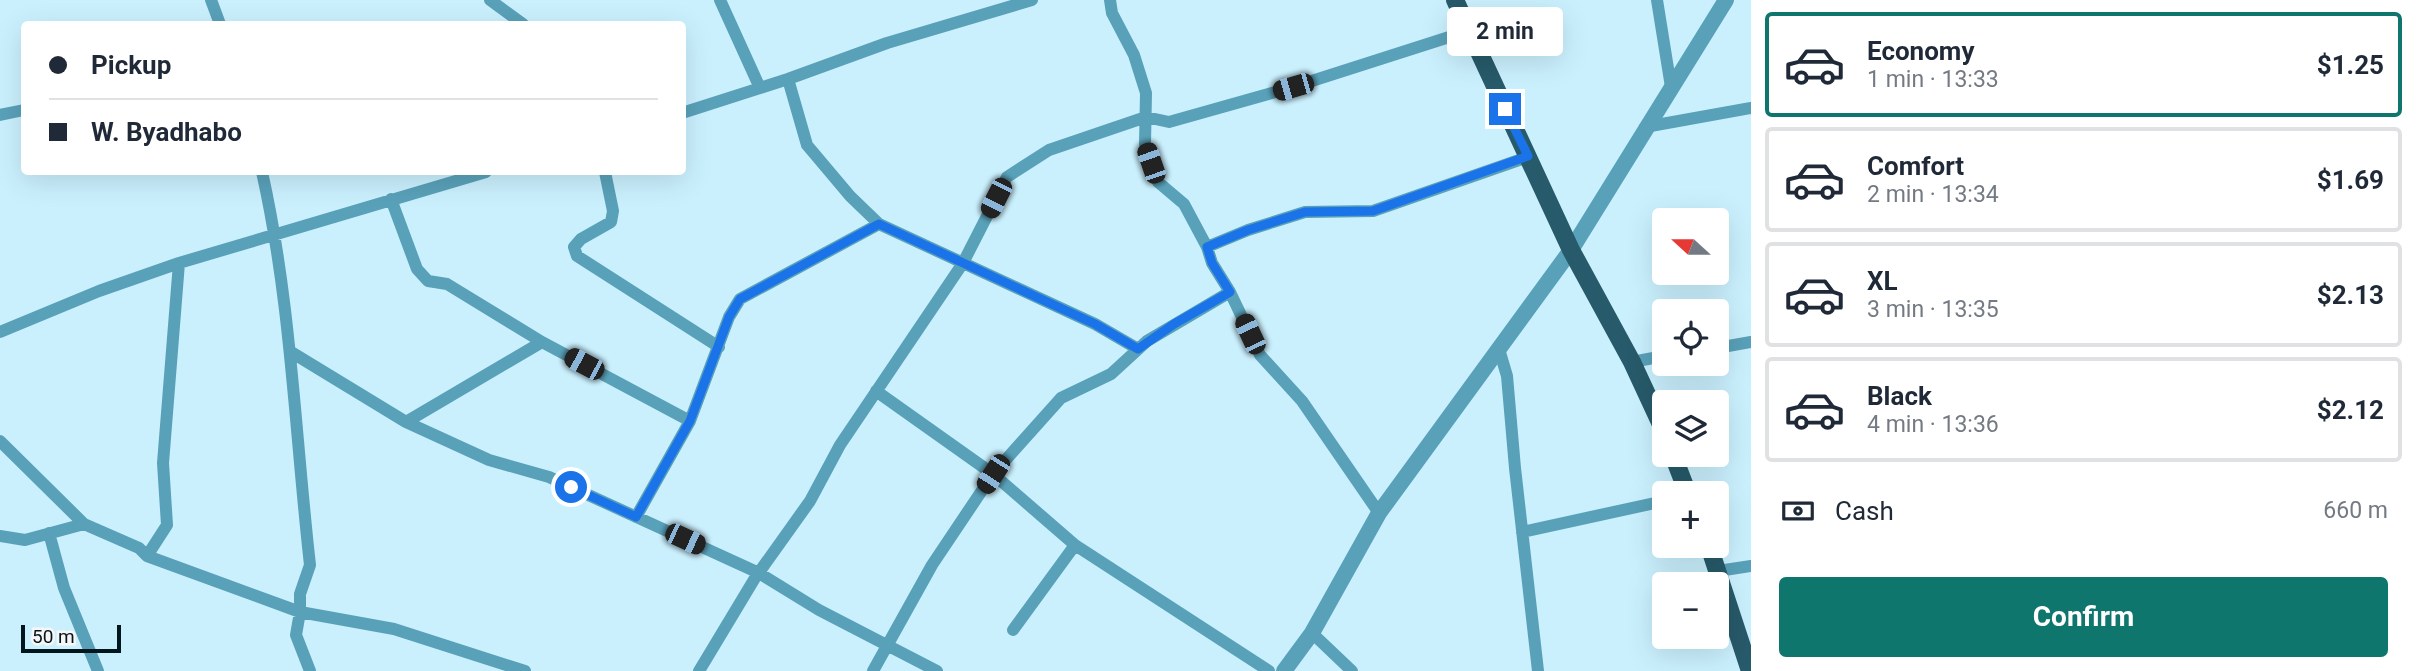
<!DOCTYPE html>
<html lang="en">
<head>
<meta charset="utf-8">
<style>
	:root { --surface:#fff; --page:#f6f6f7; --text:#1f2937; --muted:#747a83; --line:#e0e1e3; --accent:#0f766e }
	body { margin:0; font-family:Roboto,sans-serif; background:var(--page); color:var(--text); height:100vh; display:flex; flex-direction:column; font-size:26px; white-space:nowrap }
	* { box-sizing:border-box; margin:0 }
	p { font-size:23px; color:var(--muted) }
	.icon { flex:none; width:38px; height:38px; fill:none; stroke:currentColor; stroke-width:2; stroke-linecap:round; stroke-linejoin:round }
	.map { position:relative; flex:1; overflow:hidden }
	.drawer { display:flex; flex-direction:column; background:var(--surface); width:665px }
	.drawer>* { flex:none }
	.top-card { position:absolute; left:21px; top:21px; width:665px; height:154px; border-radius:7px; box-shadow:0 7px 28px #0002; display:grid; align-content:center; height:154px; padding:0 28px; background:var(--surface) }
	.needle { width:46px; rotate:291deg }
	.controls { position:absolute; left:1652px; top:208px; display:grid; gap:14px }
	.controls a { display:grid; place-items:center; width:77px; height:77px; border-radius:7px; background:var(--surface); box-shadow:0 7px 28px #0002; font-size:35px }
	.scale { position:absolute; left:21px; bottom:18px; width:100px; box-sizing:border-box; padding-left:7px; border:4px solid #01161d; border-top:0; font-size:19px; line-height:24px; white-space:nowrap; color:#01161d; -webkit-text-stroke:5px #f6f6f6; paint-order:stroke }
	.end { position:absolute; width:32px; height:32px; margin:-16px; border:9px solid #1a73e8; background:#fff; box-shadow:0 0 0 4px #fff }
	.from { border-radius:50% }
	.bubble { position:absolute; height:49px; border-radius:7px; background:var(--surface); box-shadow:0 7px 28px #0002; font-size:23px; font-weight:700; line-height:49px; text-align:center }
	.car { position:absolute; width:21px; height:42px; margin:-21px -10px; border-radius:9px; box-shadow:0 0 5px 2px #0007; background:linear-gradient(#222 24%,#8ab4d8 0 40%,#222 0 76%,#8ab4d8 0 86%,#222 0) }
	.top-card b { display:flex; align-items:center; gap:24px; height:66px; font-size:26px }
	.top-card b+b { border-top:2px solid var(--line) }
	.top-card i { width:18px; height:18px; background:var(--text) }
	ul { padding:12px 0 0; list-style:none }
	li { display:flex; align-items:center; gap:21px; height:105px; margin:0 14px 10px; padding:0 14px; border:4px solid var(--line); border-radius:7px }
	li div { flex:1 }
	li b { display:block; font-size:26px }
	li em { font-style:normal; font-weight:700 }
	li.on { border-color:var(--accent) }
	li>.icon { width:63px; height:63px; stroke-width:1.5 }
	.pay { display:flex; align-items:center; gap:18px; height:77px; padding:0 28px; font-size:26px }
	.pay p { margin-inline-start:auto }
	.primary-button { display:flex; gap:14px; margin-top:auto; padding:14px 28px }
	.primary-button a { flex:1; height:80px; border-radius:7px; background:var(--accent); color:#fff; font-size:28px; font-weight:700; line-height:80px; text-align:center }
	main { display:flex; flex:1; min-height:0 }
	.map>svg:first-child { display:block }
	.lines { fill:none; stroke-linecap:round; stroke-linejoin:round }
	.minor { stroke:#59a1b9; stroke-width:12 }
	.tertiary { stroke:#59a1b9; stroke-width:16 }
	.primary { stroke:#275a6a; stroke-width:18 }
	.route { stroke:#1a73e8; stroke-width:9 }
</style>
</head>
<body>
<main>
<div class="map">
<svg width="1751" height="671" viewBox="0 0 1751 671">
	<rect width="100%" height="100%" fill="#caf0fe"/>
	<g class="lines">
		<!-- minor -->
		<path class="minor" d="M211,0L220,24
			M490,0L523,24
			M720,0L760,88
			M1110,0L1112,13L1134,55L1146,93L1145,144L1158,182L1184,204L1207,247L1212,263L1230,292L1260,355L1302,401L1379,513
			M1657,0L1671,87
			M788,79L807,145L850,196L879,224
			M682,113L788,79L887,43L1032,0
			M0,115L24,110
			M1645,127L1751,108
			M262,172C291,301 295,433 310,565L300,594V612L296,635L310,671
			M605,172L613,211L611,222L581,239L574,247L577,256L719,347
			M391,199L417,269L428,281L447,284L542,342L690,421
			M1207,247L1248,230L1305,212L1373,211L1528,157
			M0,332L99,291L179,263
			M1717,348L1751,342
			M1499,349L1507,376L1515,468L1538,671
			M291,352L406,422L489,460L549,477L759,573L819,610L937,671
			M1632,362L1664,356
			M876,391L993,474L1075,545L1269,671
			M406,422L542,342
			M0,441L84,524
			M636,517L690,421L729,317L740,299L879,224L1095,324L1138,349
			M1522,532L1664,501
			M49,533L64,588L98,671
			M0,536L25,540L84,524L139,548L147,556L300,612L394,629L525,671
			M147,556L167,525L163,463L179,263L486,172
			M1718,571L1751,566
			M1013,630L1075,545
			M1312,633L1352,671
			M699,671L755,578L810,501L840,445L963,263L1007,177L1049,150L1146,117L1169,122L1293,87L1468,31
			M873,671L932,565L993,474L1061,398L1111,374L1147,341L1230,292"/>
		<!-- tertiary -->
		<path class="tertiary" d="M1284,671L1312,633L1379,513L1571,250L1726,0"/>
		<!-- primary -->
		<path class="primary" d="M1455,0L1571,250L1632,362L1664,431
			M1673,455L1688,494
			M1709,546L1750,671"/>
	</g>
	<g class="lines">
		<!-- route -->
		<path class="route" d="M571,487L636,517L690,421L729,317L740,299L879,224L1095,324L1138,349L1174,324L1230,292L1212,263L1207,247L1248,230L1305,212L1373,211L1528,156L1505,109"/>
	</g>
</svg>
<div class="controls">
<a><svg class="needle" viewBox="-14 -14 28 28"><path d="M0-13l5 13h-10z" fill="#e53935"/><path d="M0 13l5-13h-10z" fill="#747a83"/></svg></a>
<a><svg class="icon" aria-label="locate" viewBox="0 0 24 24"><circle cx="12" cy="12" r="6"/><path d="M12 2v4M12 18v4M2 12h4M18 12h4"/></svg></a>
<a><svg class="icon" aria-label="layers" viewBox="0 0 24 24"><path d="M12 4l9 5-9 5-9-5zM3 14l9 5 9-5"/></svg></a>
<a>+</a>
<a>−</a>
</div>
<div class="scale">50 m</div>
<i class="end from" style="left:571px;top:487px"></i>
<i class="end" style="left:1505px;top:109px"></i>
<div class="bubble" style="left:1447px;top:7px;width:116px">2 min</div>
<i class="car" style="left:1293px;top:87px;rotate:254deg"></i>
<i class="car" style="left:1151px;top:163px;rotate:341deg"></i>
<i class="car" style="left:996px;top:198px;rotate:207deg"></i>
<i class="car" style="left:1250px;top:334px;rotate:335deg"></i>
<i class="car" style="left:584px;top:364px;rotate:298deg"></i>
<i class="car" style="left:993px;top:474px;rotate:213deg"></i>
<i class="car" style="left:685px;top:539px;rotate:115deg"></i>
<div class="top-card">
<b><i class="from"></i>Pickup</b>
<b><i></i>W. Byadhabo</b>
</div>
</div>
<section class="drawer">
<ul>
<li class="on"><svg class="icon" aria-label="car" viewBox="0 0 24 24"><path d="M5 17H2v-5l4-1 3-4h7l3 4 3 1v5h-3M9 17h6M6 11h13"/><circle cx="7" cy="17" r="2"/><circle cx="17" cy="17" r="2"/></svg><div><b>Economy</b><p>1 min · 13:33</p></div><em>$1.25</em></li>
<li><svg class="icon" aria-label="car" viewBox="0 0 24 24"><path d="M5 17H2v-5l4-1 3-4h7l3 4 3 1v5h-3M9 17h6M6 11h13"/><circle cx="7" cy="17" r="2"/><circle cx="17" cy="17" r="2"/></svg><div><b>Comfort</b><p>2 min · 13:34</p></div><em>$1.69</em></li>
<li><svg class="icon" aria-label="car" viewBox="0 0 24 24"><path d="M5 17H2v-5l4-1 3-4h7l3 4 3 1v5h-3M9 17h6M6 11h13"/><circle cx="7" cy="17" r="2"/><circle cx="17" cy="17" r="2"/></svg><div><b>XL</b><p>3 min · 13:35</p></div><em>$2.13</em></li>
<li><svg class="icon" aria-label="car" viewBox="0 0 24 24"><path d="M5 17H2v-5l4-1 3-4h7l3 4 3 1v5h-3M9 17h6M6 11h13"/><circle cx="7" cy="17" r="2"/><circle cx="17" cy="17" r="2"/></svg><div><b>Black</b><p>4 min · 13:36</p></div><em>$2.12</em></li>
</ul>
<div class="pay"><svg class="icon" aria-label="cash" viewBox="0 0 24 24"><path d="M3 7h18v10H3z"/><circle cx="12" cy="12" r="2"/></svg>Cash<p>660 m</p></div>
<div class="primary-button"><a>Confirm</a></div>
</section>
</main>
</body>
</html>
